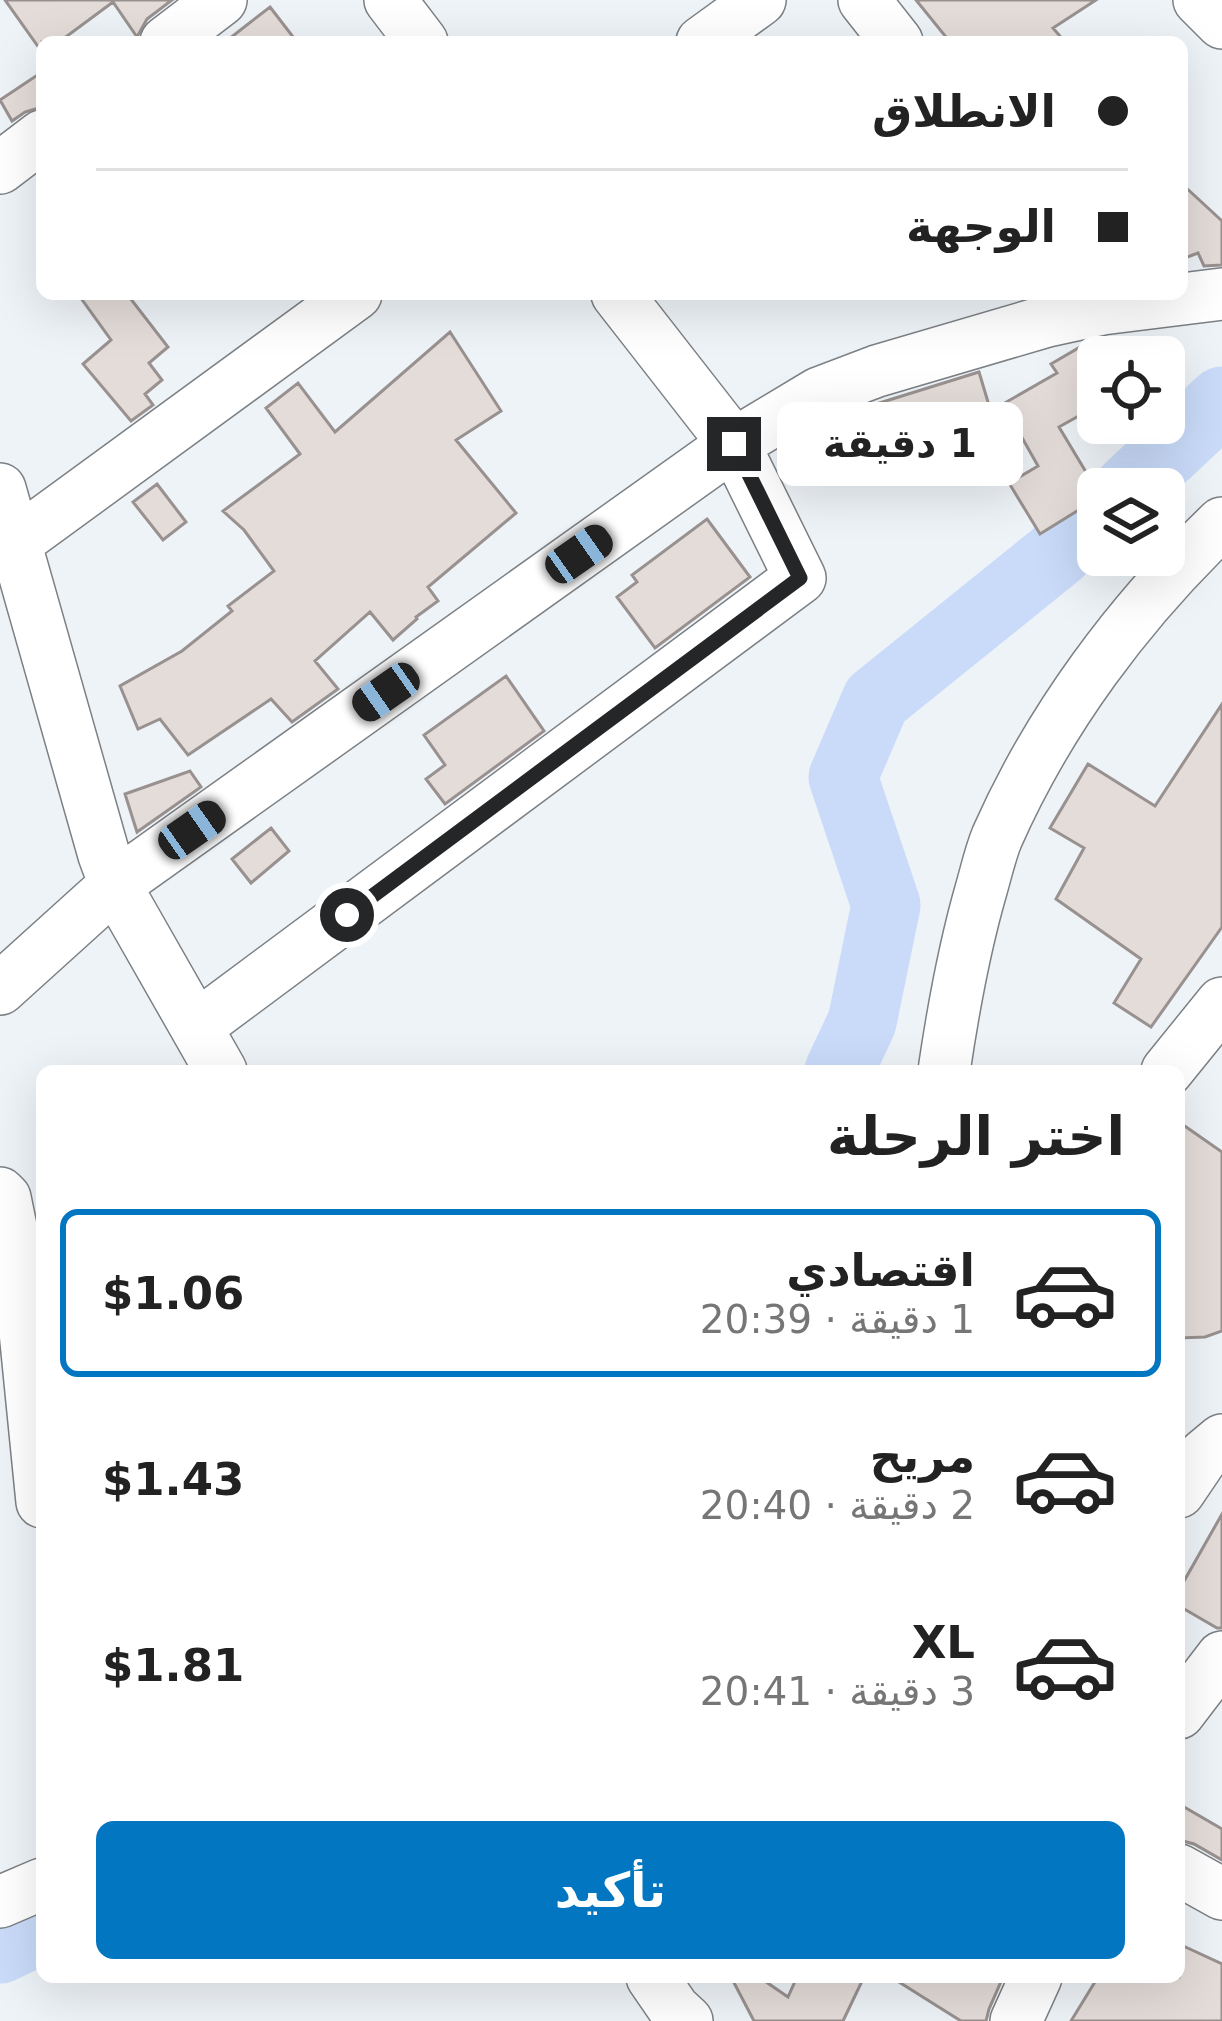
<!DOCTYPE html>
<html lang="ar">
<head>
<meta charset="utf-8">
<style>
	:root { --surface:#fff; --page:#f2f2f2; --text:#222; --muted:#767676; --line:#e0e0e0; --accent:#0276c0 }
	body { margin:0; font-family:"DejaVu Sans",Vazirmatn,sans-serif; background:var(--page); color:var(--text); direction:rtl; height:100vh; display:flex; flex-direction:column; font-size:45px; white-space:nowrap }
	* { box-sizing:border-box; margin:0 }
	p { font-size:39px; color:var(--muted) }
	.icon { flex:none; width:66px; height:66px; fill:none; stroke:currentColor; stroke-width:2; stroke-linecap:round; stroke-linejoin:round }
	.map { position:relative; flex:1; overflow:hidden; direction:ltr }
	.side { position:absolute; left:36px; top:1065px; width:1149px; height:918px; display:flex; flex-direction:column; background:var(--surface); border-radius:18px; box-shadow:0 12px 48px #0002; direction:rtl }
	.side>* { flex:none }
	.hud { position:absolute; left:36px; top:36px; width:1152px; height:264px; border-radius:18px; box-shadow:0 12px 48px #0002; direction:rtl; display:grid; align-content:center; height:264px; padding:0 60px; background:var(--surface) }
	.fabs { position:absolute; left:1077px; top:336px; display:grid; gap:24px }
	.fabs a { display:grid; place-items:center; width:108px; height:108px; border-radius:18px; background:var(--surface); box-shadow:0 12px 48px #0002; font-size:60px }
	.end { position:absolute; width:54px; height:54px; margin:-27px; border:15px solid #242628; background:#fff; box-shadow:0 0 0 6px #fff }
	.from { border-radius:50% }
	.bubble { position:absolute; height:84px; border-radius:18px; background:var(--surface); box-shadow:0 12px 48px #0002; font-size:39px; font-weight:700; line-height:84px; text-align:center; direction:rtl }
	.car { position:absolute; width:36px; height:72px; margin:-36px -18px; border-radius:15px; box-shadow:0 0 9px 3px #0007; background:linear-gradient(#222 24%,#8ab4d8 0 40%,#222 0 76%,#8ab4d8 0 86%,#222 0) }
	.hud b { display:flex; align-items:center; gap:42px; height:114px; font-size:45px }
	.hud b+b { border-top:3px solid var(--line) }
	.hud i { width:30px; height:30px; background:var(--text) }
	ul { padding:0; list-style:none }
	li { display:flex; align-items:center; gap:36px; height:168px; margin:0 24px 18px; padding:0 36px; border:6px solid transparent; border-radius:18px }
	li div { flex:1 }
	li b { display:block; font-size:45px }
	li em { font-style:normal; font-weight:700 }
	li.on { border-color:var(--accent) }
	li>.icon { width:108px; height:108px; stroke-width:1.5 }
	h2 { padding:0 60px; font-size:54px; line-height:144px }
	.cta { display:flex; gap:24px; margin-top:auto; padding:24px 60px }
	.cta a { flex:1; height:138px; border-radius:18px; background:var(--accent); color:#fff; font-size:48px; font-weight:700; line-height:138px; text-align:center }
	.map>svg:first-child { display:block }
	.lines { fill:none; stroke-linecap:round; stroke-linejoin:round }
	.river { stroke:#c9dbf9; stroke-width:69 }
	.building { fill:#e3dcd9; stroke:#98918f; stroke-width:3 }
	.minor-casing { stroke:#7c8185; stroke-width:54 }
	.minor { stroke:#fff; stroke-width:51 }
	.route { stroke:#242628; stroke-width:15 }
</style>
</head>
<body>
<div class="map">
<svg width="1222" height="2021" viewBox="0 0 1222 2021">
	<rect width="100%" height="100%" fill="#eef3f8"/>
	<g class="lines">
		<!-- river -->
		<path class="river" d="M1128,489L1222,401
			M839,1071L862,1022L886,905L843,777L876,700L1057,554L1098,516
			M0,1949L42,1929"/>
	</g>
	<!-- building -->
	<path class="building" d="M5,0H172L147,19L137,37L113,2L59,42H42V52Z
		M916,0H1096L1053,28L1065,42H950Z
		M270,7L297,42H225Z
		M42,72V107L25,112L12,121L0,100Z
		M1182,184L1222,221V265L1204,266L1198,253L1182,259Z
		M78,294H127L168,347L149,363L162,380L145,394L153,405L131,421L83,364L111,340Z
		M450,332L501,411L456,440L516,513L428,587L438,601L416,617L417,619L393,640L370,612L315,661L338,689L292,722L271,699L188,755L160,719L138,729L120,686L182,651L232,611L228,606L274,571L244,530L223,511L300,454L266,408L298,383L335,432Z
		M1098,341V405L1059,427L1098,492V498L1040,534L1009,483L1038,466L1003,404L1057,373L1051,364L1087,343Z
		M979,372L994,422L957,442L951,430L882,465L869,438L883,431L876,404Z
		M157,484L186,522L163,540L133,502Z
		M707,519L750,577L655,648L617,597L637,582L632,575Z
		M506,676L544,731L445,804L426,779L445,765L424,735Z
		M1222,704V927L1151,1027L1114,1003L1141,959L1056,899L1084,848L1050,828L1088,764L1155,806Z
		M190,771L201,787L137,832L125,794Z
		M271,828L289,851L251,883L232,859Z
		M1179,1122L1222,1152V1331L1205,1337L1179,1338Z
		M1222,1514V1628H1217L1179,1606V1590Z
		M1179,1804L1222,1829V1860L1194,1844L1179,1840Z
		M1179,1944L1222,1964V2021H1071L1098,1977H1179Z
		M731,1977H759L788,1997L797,1977H864L843,2021H754Z
		M891,1977H1003L989,2009L986,2021H961Z"/>
	<g class="lines">
		<defs>
			<path id="minor" d="M390,0L422,42
				M864,0L897,42
				M1199,0L1222,23
				M166,42L221,0
				M702,42L760,0
				M0,168L42,136
				M0,489L104,855L115,885L221,1071
				M0,554L356,294
				M0,989L115,885L734,444L819,393L877,371L1047,321L1102,309L1222,294
				M196,1027L800,578L734,444L617,294
				M944,1071C953,1010 964,949 981,890C986,873 990,854 997,837C1049,719 1129,612 1222,523
				M1167,1071L1222,1003
				M0,1193L5,1198L18,1261L42,1502
				M1179,1492L1204,1455L1222,1440
				M1179,1713L1222,1657
				M1179,1870L1222,1894
				M0,1902L42,1884
				M652,1977L674,2009L687,2021
				M1016,2021L1036,1977"/>
		</defs>
		<!-- minor casing -->
		<use href="#minor" class="minor-casing"/>
		<!-- minor -->
		<use href="#minor" class="minor"/>
	</g>
	<g class="lines">
		<!-- route -->
		<path class="route" d="M347,915L800,578L734,444"/>
	</g>
</svg>
<div class="fabs">
<a><svg class="icon" aria-label="locate" viewBox="0 0 24 24"><circle cx="12" cy="12" r="6"/><path d="M12 2v4M12 18v4M2 12h4M18 12h4"/></svg></a>
<a><svg class="icon" aria-label="layers" viewBox="0 0 24 24"><path d="M12 4l9 5-9 5-9-5zM3 14l9 5 9-5"/></svg></a>
</div>
<i class="end from" style="left:347px;top:915px"></i>
<i class="end" style="left:734px;top:444px"></i>
<div class="bubble" style="left:777px;top:402px;width:246px">1 دقيقة</div>
<i class="car" style="left:579px;top:554px;rotate:55deg"></i>
<i class="car" style="left:386px;top:692px;rotate:235deg"></i>
<i class="car" style="left:192px;top:830px;rotate:55deg"></i>
<div class="hud">
<b><i class="from"></i>الانطلاق</b>
<b><i></i>الوجهة</b>
</div>
<section class="side">
<h2>اختر الرحلة</h2>
<ul>
<li class="on"><svg class="icon" aria-label="car" viewBox="0 0 24 24"><path d="M5 17H2v-5l4-1 3-4h7l3 4 3 1v5h-3M9 17h6M6 11h13"/><circle cx="7" cy="17" r="2"/><circle cx="17" cy="17" r="2"/></svg><div><b>اقتصادي</b><p>1 دقيقة · 20:39</p></div><em>$1.06</em></li>
<li><svg class="icon" aria-label="car" viewBox="0 0 24 24"><path d="M5 17H2v-5l4-1 3-4h7l3 4 3 1v5h-3M9 17h6M6 11h13"/><circle cx="7" cy="17" r="2"/><circle cx="17" cy="17" r="2"/></svg><div><b>مريح</b><p>2 دقيقة · 20:40</p></div><em>$1.43</em></li>
<li><svg class="icon" aria-label="car" viewBox="0 0 24 24"><path d="M5 17H2v-5l4-1 3-4h7l3 4 3 1v5h-3M9 17h6M6 11h13"/><circle cx="7" cy="17" r="2"/><circle cx="17" cy="17" r="2"/></svg><div><b>XL</b><p>3 دقيقة · 20:41</p></div><em>$1.81</em></li>
</ul>
<div class="cta"><a>تأكيد</a></div>
</section>
</div>
</body>
</html>
